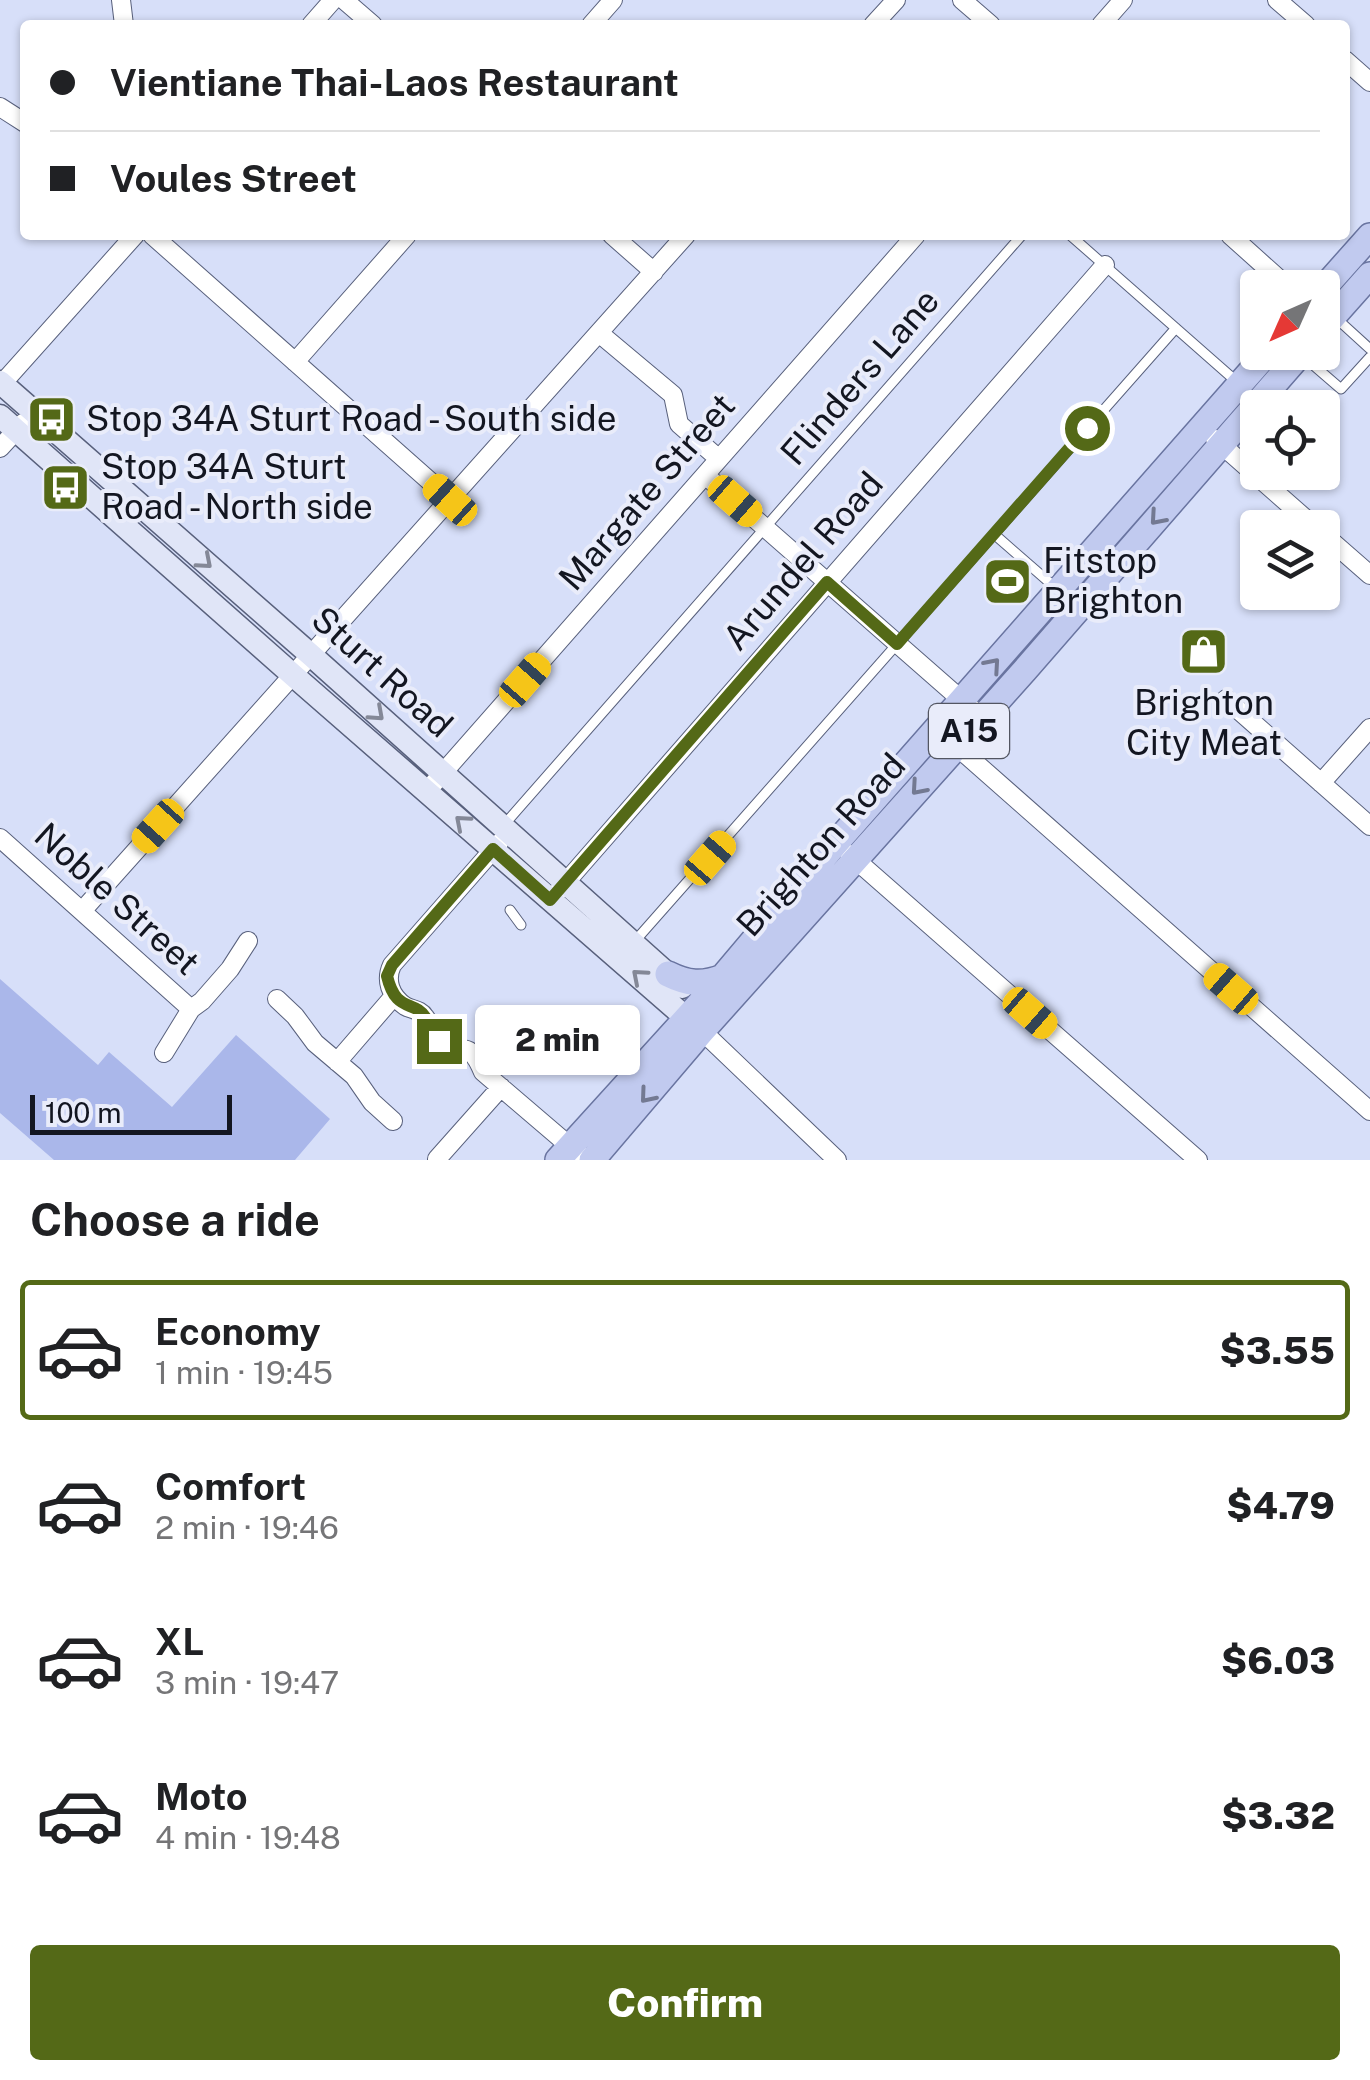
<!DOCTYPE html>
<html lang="en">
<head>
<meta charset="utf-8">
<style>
	:root { --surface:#fff; --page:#f2f2f2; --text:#202124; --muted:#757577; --line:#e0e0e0; --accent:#546917 }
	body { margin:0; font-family:"Public Sans",sans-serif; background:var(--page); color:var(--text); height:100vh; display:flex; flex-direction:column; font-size:38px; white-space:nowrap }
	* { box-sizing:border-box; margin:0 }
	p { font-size:32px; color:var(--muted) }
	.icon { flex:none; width:55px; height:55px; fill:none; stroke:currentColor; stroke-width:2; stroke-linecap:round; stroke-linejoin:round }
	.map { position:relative; height:1160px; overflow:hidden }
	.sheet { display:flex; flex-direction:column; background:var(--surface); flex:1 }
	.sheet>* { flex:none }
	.guide { position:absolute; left:20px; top:20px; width:1330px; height:220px; border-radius:10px; box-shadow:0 2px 8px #0004; display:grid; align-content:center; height:220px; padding:0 30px; background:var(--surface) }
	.needle { width:65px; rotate:225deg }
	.fabs { position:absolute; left:1240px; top:270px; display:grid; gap:20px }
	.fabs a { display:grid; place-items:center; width:100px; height:100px; border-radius:10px; background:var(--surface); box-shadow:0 2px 8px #0004; font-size:50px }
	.scale { position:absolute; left:30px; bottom:25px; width:202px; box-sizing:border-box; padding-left:10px; border:5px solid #131621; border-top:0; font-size:28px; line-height:35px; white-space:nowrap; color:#131621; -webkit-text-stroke:8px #e9ecfa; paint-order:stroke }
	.end { position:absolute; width:45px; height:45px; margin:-22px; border:12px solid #546917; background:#fff; box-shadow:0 0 0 5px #fff }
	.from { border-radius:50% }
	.bubble { position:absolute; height:70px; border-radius:10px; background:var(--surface); box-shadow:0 2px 8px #0004; font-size:32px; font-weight:800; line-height:70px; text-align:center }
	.car { position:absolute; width:30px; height:60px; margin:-30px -15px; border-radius:12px; box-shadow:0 0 8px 2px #0007; background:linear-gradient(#f5c518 24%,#345 0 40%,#f5c518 0 76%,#345 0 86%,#f5c518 0) }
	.guide b { display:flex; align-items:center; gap:35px; height:95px; font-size:38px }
	.guide b+b { border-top:2px solid var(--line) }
	.guide i { width:25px; height:25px; background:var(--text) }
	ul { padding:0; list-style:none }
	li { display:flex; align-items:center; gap:30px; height:140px; margin:0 20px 15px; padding:0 10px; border:5px solid transparent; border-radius:10px }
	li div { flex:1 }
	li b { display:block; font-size:38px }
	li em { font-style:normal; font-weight:800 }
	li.active { border-color:var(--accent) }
	li>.icon { width:90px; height:90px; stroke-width:1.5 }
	h2 { padding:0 30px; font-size:45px; line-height:120px }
	.button { display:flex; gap:20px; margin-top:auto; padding:20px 30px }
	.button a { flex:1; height:115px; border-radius:10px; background:var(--accent); color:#fff; font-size:40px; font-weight:800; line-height:115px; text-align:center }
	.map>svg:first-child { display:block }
	.green { fill:#aab7ea }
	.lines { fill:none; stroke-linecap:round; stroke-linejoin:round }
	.lane-casing { stroke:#58607c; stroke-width:11 }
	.street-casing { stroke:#58607c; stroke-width:20 }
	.secondary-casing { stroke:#58607c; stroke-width:25 }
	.primary-casing { stroke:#6974a0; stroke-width:28 }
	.lane { stroke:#fff; stroke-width:9 }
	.street { stroke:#fff; stroke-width:18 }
	.secondary { stroke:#e0e5f7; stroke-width:22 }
	.primary { stroke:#c1caef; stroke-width:25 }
	.oneway { stroke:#737992 }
	.oneway2 { stroke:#848897 }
	.route { stroke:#546917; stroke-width:12 }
	.labels { text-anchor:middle; stroke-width:8; stroke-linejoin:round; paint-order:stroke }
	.shield { fill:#e9ecfa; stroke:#535662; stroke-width:2.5 }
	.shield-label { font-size:32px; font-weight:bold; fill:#131621 }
	.street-label { font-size:35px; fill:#131621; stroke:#e9ecfa }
	.poi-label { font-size:35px; fill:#131621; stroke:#e9ecfa; text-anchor:start }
</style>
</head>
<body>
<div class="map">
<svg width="1370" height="1160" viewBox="0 0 1370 1160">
	<rect width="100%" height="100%" fill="#d7dff9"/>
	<!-- green -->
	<path class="green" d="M0,979L98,1065L109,1052L172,1107L236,1035L330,1119L295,1160H54L0,1113Z"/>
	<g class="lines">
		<defs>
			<path id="lane" d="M1070,235L1237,382
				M1336,318L1370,349
				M1304,357L1341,389L1370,357
				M994,534L1057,589
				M503,826L1022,235
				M510,910L521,925
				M635,941L1176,328"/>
			<path id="street" d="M121,0L124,25
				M344,0L373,25
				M962,0L991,25
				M1277,0L1306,25
				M311,25L333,0
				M591,25L613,0
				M873,25L896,0
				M1101,25L1123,0
				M1345,60L1370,82
				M0,107L25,123
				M152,235L451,500
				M612,235L654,272
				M1230,235L1289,288
				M599,333L673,395L679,424L719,459
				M295,362L407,235
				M0,386L135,235
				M1215,439L1316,528
				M0,448L23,423
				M705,475L981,717
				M1322,533L1370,575
				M1226,699L1370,826
				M937,729L1370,1111
				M434,783L916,235
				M1321,783L1370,728
				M0,838L191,1009
				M499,843L392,965C385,980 390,996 405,1006C412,1010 420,1009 425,1017C432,1026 431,1036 441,1043C462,1057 468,1036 483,1072L586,1160
				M849,854L1198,1160
				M559,890L1105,265
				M82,911L686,235
				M277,999L295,1016L315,1043L354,1076L372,1102L393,1121
				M702,1031L837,1160
				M164,1053L191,1009L202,1001L230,969L248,941
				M337,1062L394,996
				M437,1159L501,1087"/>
			<path id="secondary" d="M0,382L312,656L682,987
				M0,416L294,676L700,1030"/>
			<path id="primary" d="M1322,290L1370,236
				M1322,329L1370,275
				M668,974C688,984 702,985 723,977
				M558,1160L705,998L836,843L1268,352
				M592,1160L702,1031L1025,670L1302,352"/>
		</defs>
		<!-- lane casing -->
		<use href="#lane" class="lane-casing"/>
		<!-- street casing -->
		<use href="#street" class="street-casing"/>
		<!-- secondary casing -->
		<use href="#secondary" class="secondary-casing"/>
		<!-- primary casing -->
		<use href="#primary" class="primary-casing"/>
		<!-- lane -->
		<use href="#lane" class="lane"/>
		<!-- street -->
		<use href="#street" class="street"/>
		<!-- secondary -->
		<use href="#secondary" class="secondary"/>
		<!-- primary -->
		<use href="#primary" class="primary"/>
	</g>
	<!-- one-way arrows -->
	<defs><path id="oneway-chevron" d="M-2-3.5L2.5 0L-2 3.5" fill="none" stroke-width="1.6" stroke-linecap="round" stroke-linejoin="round" transform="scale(2.5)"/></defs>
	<g class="oneway">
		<use href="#oneway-chevron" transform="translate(1157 518) rotate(131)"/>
		<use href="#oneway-chevron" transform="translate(993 665) rotate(-49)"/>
		<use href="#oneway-chevron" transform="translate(918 788) rotate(131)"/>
		<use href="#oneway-chevron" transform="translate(647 1096) rotate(130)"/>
	</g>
	<g class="oneway2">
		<use href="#oneway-chevron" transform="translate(205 562) rotate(41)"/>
		<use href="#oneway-chevron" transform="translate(377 714) rotate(42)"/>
		<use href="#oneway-chevron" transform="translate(462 822) rotate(-139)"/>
		<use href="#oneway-chevron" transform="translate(639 976) rotate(-139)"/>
	</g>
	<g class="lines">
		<!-- route -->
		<path class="route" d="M439,1041C432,1033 431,1026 426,1018C414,999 396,1014 387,976L392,965L493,849L550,900L827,582L897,644L1087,428"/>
	</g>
	<!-- icons -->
	<defs>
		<symbol id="bus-square" viewBox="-11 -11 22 22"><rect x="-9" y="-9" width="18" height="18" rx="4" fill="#546917" stroke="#e9ecfa"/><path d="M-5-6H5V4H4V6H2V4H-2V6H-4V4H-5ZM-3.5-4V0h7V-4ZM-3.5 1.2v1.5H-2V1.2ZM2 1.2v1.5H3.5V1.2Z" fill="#fff"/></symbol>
		<symbol id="stadium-square" viewBox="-11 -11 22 22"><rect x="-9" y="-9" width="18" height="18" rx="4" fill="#546917" stroke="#e9ecfa"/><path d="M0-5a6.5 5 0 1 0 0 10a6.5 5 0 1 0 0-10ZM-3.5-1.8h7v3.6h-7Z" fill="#fff"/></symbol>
		<symbol id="shop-square" viewBox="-11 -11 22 22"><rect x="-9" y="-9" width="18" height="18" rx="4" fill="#546917" stroke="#e9ecfa"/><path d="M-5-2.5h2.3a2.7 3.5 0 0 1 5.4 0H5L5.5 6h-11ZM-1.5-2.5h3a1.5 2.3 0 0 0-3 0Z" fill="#fff"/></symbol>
	</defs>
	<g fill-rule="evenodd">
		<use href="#bus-square" x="24" y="392" width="55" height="55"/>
		<use href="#bus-square" x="38" y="460" width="55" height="55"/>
		<use href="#stadium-square" x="980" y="554" width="55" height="55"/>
		<use href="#shop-square" x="1176" y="624" width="55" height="55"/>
	</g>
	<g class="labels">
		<!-- shield labels -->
		<rect class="shield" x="929" y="704" width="80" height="54" rx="8"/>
		<g class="shield-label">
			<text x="969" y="742">A15</text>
		</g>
		<!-- street labels -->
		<g class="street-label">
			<text transform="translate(860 377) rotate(-49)" y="12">Flinders Lane</text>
			<text transform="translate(647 492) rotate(-49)" y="12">Margate Street</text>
			<text transform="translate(803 561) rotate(-49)" y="12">Arundel Road</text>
			<text transform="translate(382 672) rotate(42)" y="12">Sturt Road</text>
			<text transform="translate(821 845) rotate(-48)" y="12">Brighton Road</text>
			<text transform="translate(117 899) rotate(42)" y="12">Noble Street</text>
		</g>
		<!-- poi labels -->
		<g class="poi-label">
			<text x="86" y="431">Stop 34A Sturt Road - South side</text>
			<text x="101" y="479">Stop 34A Sturt<tspan x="101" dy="40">Road - North side</tspan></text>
			<text x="1043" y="573">Fitstop<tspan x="1043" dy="40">Brighton</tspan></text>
			<text x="1204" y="715" text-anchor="middle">Brighton<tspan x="1204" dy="40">City Meat</tspan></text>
		</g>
	</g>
</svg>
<div class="fabs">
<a><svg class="needle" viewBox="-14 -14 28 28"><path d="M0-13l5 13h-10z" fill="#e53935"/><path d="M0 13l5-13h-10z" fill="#757577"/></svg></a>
<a><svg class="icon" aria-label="locate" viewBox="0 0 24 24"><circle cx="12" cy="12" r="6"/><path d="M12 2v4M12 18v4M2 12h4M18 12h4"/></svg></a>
<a><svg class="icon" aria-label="layers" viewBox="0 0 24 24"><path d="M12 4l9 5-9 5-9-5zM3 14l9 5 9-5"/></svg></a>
</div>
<div class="scale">100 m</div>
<i class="end from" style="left:1087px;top:428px"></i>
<i class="end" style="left:439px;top:1041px"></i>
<div class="bubble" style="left:475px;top:1005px;width:165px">2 min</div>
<i class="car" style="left:450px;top:500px;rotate:312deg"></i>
<i class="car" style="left:735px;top:501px;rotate:131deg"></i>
<i class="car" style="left:525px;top:680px;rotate:41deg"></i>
<i class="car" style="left:158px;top:826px;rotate:222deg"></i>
<i class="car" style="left:710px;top:858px;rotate:41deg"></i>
<i class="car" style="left:1231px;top:989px;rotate:311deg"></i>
<i class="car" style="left:1030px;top:1013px;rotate:131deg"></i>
<div class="guide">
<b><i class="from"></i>Vientiane Thai-Laos Restaurant</b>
<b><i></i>Voules Street</b>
</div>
</div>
<section class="sheet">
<h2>Choose a ride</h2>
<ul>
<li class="active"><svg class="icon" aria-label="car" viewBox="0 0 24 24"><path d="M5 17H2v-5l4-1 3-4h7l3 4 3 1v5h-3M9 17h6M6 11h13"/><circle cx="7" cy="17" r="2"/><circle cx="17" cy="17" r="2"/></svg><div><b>Economy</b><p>1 min · 19:45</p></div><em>$3.55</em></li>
<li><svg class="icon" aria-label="car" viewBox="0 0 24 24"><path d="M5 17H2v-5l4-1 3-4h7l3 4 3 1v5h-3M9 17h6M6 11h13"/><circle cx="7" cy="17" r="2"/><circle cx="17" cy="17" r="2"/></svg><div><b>Comfort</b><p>2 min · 19:46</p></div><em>$4.79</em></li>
<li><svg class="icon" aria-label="car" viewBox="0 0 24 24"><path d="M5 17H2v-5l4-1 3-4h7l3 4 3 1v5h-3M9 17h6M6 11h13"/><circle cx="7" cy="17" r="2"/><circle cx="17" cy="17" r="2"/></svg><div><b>XL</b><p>3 min · 19:47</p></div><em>$6.03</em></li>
<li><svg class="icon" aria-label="car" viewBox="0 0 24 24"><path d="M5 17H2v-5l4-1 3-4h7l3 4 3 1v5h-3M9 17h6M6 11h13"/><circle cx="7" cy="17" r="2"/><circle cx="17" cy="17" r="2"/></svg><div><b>Moto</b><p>4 min · 19:48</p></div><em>$3.32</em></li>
</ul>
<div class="button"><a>Confirm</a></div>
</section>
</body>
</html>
